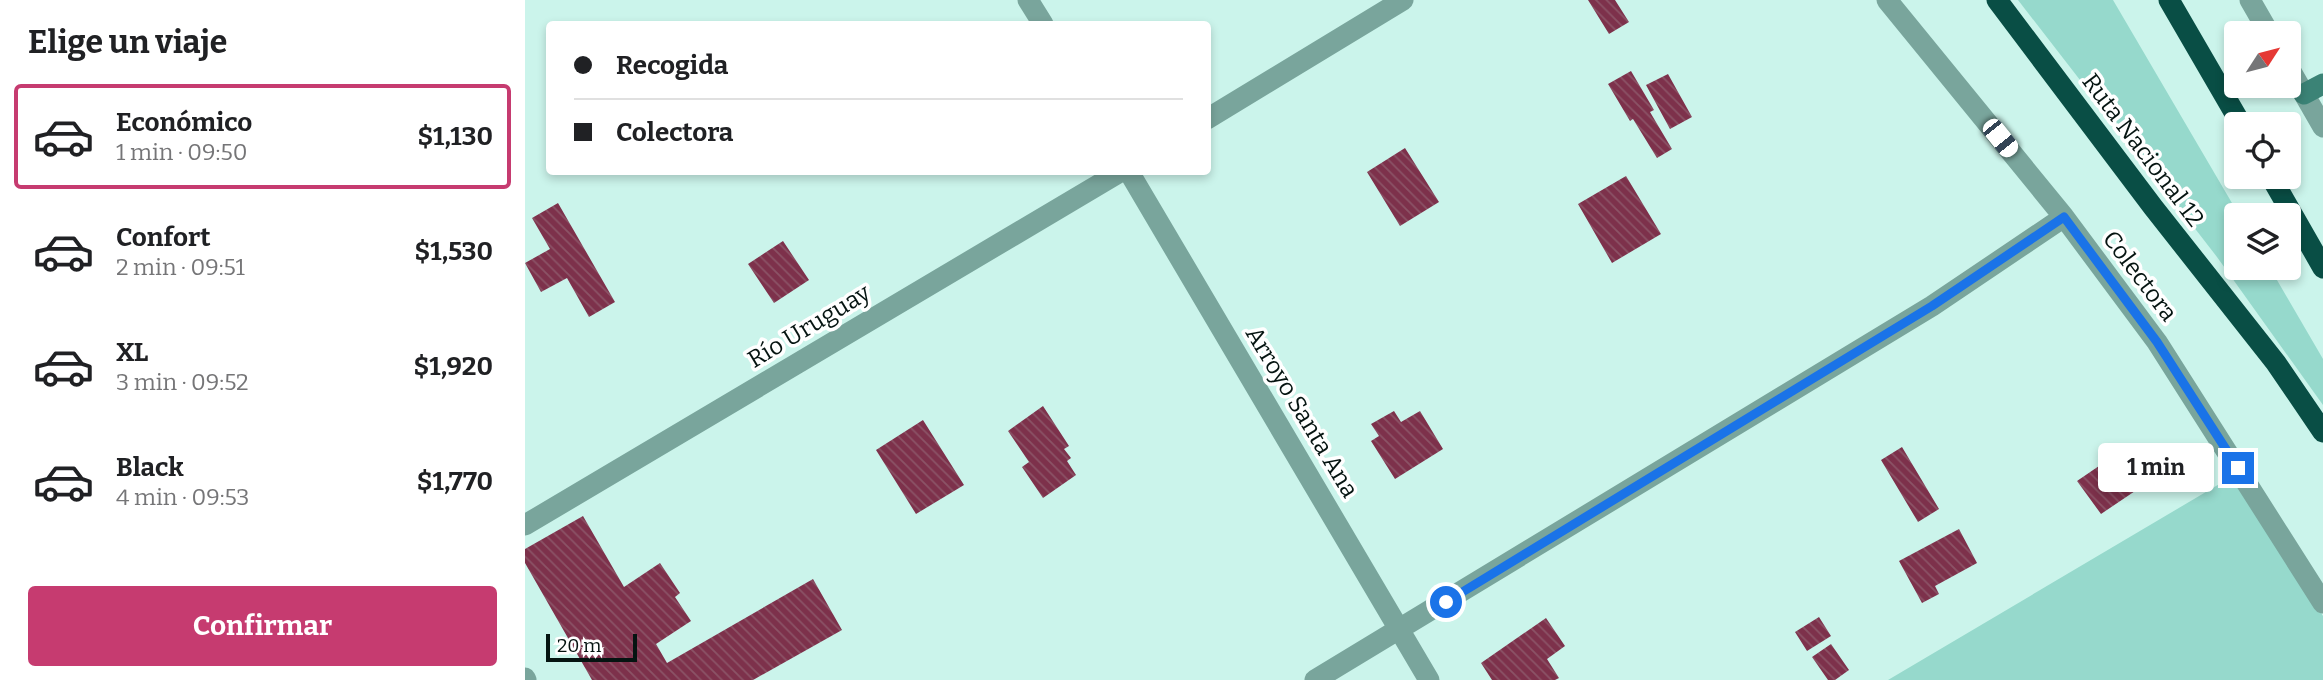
<!DOCTYPE html>
<html lang="es">
<head>
<meta charset="utf-8">
<style>
	:root { --surface:#fff; --page:#f6f6f6; --text:#202124; --muted:#757577; --line:#e0e0e0; --accent:#c63b70 }
	body { margin:0; font-family:Bitter,serif; background:var(--page); color:var(--text); height:100vh; display:flex; flex-direction:column; font-size:26px; white-space:nowrap }
	* { box-sizing:border-box; margin:0 }
	p { font-size:23px; color:var(--muted) }
	.icon { flex:none; width:38px; height:38px; fill:none; stroke:currentColor; stroke-width:2; stroke-linecap:round; stroke-linejoin:round }
	.map { position:relative; flex:1; overflow:hidden }
	.details { display:flex; flex-direction:column; background:var(--surface); width:525px }
	.details>* { flex:none }
	.top-card { position:absolute; left:21px; top:21px; width:665px; height:154px; border-radius:7px; box-shadow:0 4px 10px #0003; display:grid; align-content:center; height:154px; padding:0 28px; background:var(--surface) }
	.needle { width:46px; rotate:54deg }
	.tools { position:absolute; left:1699px; top:21px; display:grid; gap:14px }
	.tools a { display:grid; place-items:center; width:77px; height:77px; border-radius:7px; background:var(--surface); box-shadow:0 4px 10px #0003; font-size:35px }
	.scale { position:absolute; left:21px; bottom:18px; width:91px; box-sizing:border-box; padding-left:7px; border:4px solid #051411; border-top:0; font-size:19px; line-height:24px; white-space:nowrap; color:#051411; -webkit-text-stroke:5px #fff; paint-order:stroke }
	.end { position:absolute; width:32px; height:32px; margin:-16px; border:9px solid #1a73e8; background:#fff; box-shadow:0 0 0 4px #fff }
	.from { border-radius:50% }
	.bubble { position:absolute; height:49px; border-radius:7px; background:var(--surface); box-shadow:0 4px 10px #0003; font-size:23px; font-weight:700; line-height:49px; text-align:center }
	.car { position:absolute; width:21px; height:42px; margin:-21px -10px; border-radius:9px; box-shadow:0 0 5px 2px #0007; background:linear-gradient(#fff 24%,#345 0 40%,#fff 0 76%,#345 0 86%,#fff 0) }
	.top-card b { display:flex; align-items:center; gap:24px; height:66px; font-size:26px }
	.top-card b+b { border-top:2px solid var(--line) }
	.top-card i { width:18px; height:18px; background:var(--text) }
	ul { padding:0; list-style:none }
	li { display:flex; align-items:center; gap:21px; height:105px; margin:0 14px 10px; padding:0 14px; border:4px solid transparent; border-radius:7px }
	li div { flex:1 }
	li b { display:block; font-size:26px }
	li em { font-style:normal; font-weight:700 }
	li.active { border-color:var(--accent) }
	li>.icon { width:63px; height:63px; stroke-width:1.5 }
	h2 { padding:0 28px; font-size:32px; line-height:84px }
	.action { display:flex; gap:14px; margin-top:auto; padding:14px 28px }
	.action a { flex:1; height:80px; border-radius:7px; background:var(--accent); color:#fff; font-size:28px; font-weight:700; line-height:80px; text-align:center }
	main { display:flex; flex:1; min-height:0 }
	.map>svg:first-child { display:block }
	.green { fill:#96d9cc }
	.building { fill:url(#building-back-hatch) }
	.lines { fill:none; stroke-linecap:round; stroke-linejoin:round }
	.street { stroke:#79a59c; stroke-width:21 }
	.secondary { stroke:#3b8376; stroke-width:21 }
	.highway { stroke:#094e45; stroke-width:21 }
	.route { stroke:#1a73e8; stroke-width:9 }
	.labels { text-anchor:middle; stroke-width:7; stroke-linejoin:round; paint-order:stroke }
	.street-label { font-size:24px; fill:#051411; stroke:#fff }
</style>
</head>
<body>
<main>
<section class="details">
<h2>Elige un viaje</h2>
<ul>
<li class="active"><svg class="icon" aria-label="car" viewBox="0 0 24 24"><path d="M5 17H2v-5l4-1 3-4h7l3 4 3 1v5h-3M9 17h6M6 11h13"/><circle cx="7" cy="17" r="2"/><circle cx="17" cy="17" r="2"/></svg><div><b>Económico</b><p>1 min · 09:50</p></div><em>$1,130</em></li>
<li><svg class="icon" aria-label="car" viewBox="0 0 24 24"><path d="M5 17H2v-5l4-1 3-4h7l3 4 3 1v5h-3M9 17h6M6 11h13"/><circle cx="7" cy="17" r="2"/><circle cx="17" cy="17" r="2"/></svg><div><b>Confort</b><p>2 min · 09:51</p></div><em>$1,530</em></li>
<li><svg class="icon" aria-label="car" viewBox="0 0 24 24"><path d="M5 17H2v-5l4-1 3-4h7l3 4 3 1v5h-3M9 17h6M6 11h13"/><circle cx="7" cy="17" r="2"/><circle cx="17" cy="17" r="2"/></svg><div><b>XL</b><p>3 min · 09:52</p></div><em>$1,920</em></li>
<li><svg class="icon" aria-label="car" viewBox="0 0 24 24"><path d="M5 17H2v-5l4-1 3-4h7l3 4 3 1v5h-3M9 17h6M6 11h13"/><circle cx="7" cy="17" r="2"/><circle cx="17" cy="17" r="2"/></svg><div><b>Black</b><p>4 min · 09:53</p></div><em>$1,770</em></li>
</ul>
<div class="action"><a>Confirmar</a></div>
</section>
<div class="map">
<svg width="1798" height="680" viewBox="0 0 1798 680">
	<defs>
		<pattern id="building-back-hatch" width="6" height="6" patternUnits="userSpaceOnUse" patternTransform="scale(1.75)"><rect width="6" height="6" fill="#7d314b"/><path d="M-1 5l2 2M0 0l6 6M5-1l2 2" fill="none" stroke="#8b5366"/></pattern>
	</defs>
	<rect width="100%" height="100%" fill="#cbf4eb"/>
	<!-- green -->
	<path class="green" d="M1493,0H1588L1714,215H1712V268H1745L1798,359V405L1692,257Z
		M1713,473L1798,616V680H1363Z"/>
	<!-- building -->
	<path class="building" d="M1063,0H1090L1104,22L1084,34Z
		M1106,71L1129,110L1125,112L1147,149L1132,158L1108,119L1105,121L1083,84Z
		M1143,74L1167,117L1145,129L1121,85Z
		M880,148L914,202L875,226L842,172Z
		M1101,176L1136,234L1087,263L1053,204Z
		M33,203L90,302L64,317L42,278L16,292L0,263L25,249L7,218Z
		M258,241L284,280L249,303L223,264Z
		M518,406L544,446L539,449L546,458L542,461L551,475L518,498L497,467L504,462L483,431Z
		M869,411L876,422L895,411L918,449L870,479L846,441L854,436L846,424Z
		M398,420L439,485L391,514L351,450Z
		M1377,447L1414,509L1393,522L1356,460Z
		M1593,453L1616,487L1576,514L1552,481Z
		M58,516L99,587L135,563L155,593L150,597L166,621L131,644L142,663L288,579L317,630L228,680H67L0,563V549Z
		M1434,529L1452,563L1410,586L1414,594L1397,603L1374,561Z
		M1294,617L1306,636L1282,651L1270,632Z
		M1021,618L1040,646L1022,659L1034,678L1030,680H967L956,663Z
		M1306,644L1324,670L1310,680H1303L1287,657Z"/>
	<g class="lines">
		<!-- street -->
		<path class="street" d="M503,0L518,24
			M1362,0L1539,217L1632,342L1798,603
			M1725,0L1744,33
			M1764,68L1798,127
			M682,119L878,0
			M604,172L904,680
			M0,525L595,172
			M0,678L1,680
			M790,680L1407,306L1539,217"/>
		<!-- secondary -->
		<path class="secondary" d="M1779,94L1798,84"/>
		<!-- highway -->
		<path class="highway" d="M1472,0L1628,207L1751,363L1798,432
			M1644,0L1716,124
			M1746,177L1798,268"/>
	</g>
	<g class="lines">
		<!-- route -->
		<path class="route" d="M921,602L1407,306L1539,217L1632,342L1713,468"/>
	</g>
	<g class="labels">
		<!-- street labels -->
		<g class="street-label">
			<text transform="translate(1618 150) rotate(53)" y="8">Ruta Nacional 12</text>
			<text transform="translate(1615 276) rotate(53)" y="8">Colectora</text>
			<text transform="translate(284 326) rotate(-31)" y="8">Río Uruguay</text>
			<text transform="translate(777 412) rotate(59)" y="8">Arroyo Santa Ana</text>
		</g>
	</g>
</svg>
<div class="tools">
<a><svg class="needle" viewBox="-14 -14 28 28"><path d="M0-13l5 13h-10z" fill="#e53935"/><path d="M0 13l5-13h-10z" fill="#757577"/></svg></a>
<a><svg class="icon" aria-label="locate" viewBox="0 0 24 24"><circle cx="12" cy="12" r="6"/><path d="M12 2v4M12 18v4M2 12h4M18 12h4"/></svg></a>
<a><svg class="icon" aria-label="layers" viewBox="0 0 24 24"><path d="M12 4l9 5-9 5-9-5zM3 14l9 5 9-5"/></svg></a>
</div>
<div class="scale">20 m</div>
<i class="end from" style="left:921px;top:602px"></i>
<i class="end" style="left:1713px;top:468px"></i>
<div class="bubble" style="left:1573px;top:443px;width:116px">1 min</div>
<i class="car" style="left:1475px;top:138px;rotate:141deg"></i>
<div class="top-card">
<b><i class="from"></i>Recogida</b>
<b><i></i>Colectora</b>
</div>
</div>
</main>
</body>
</html>
